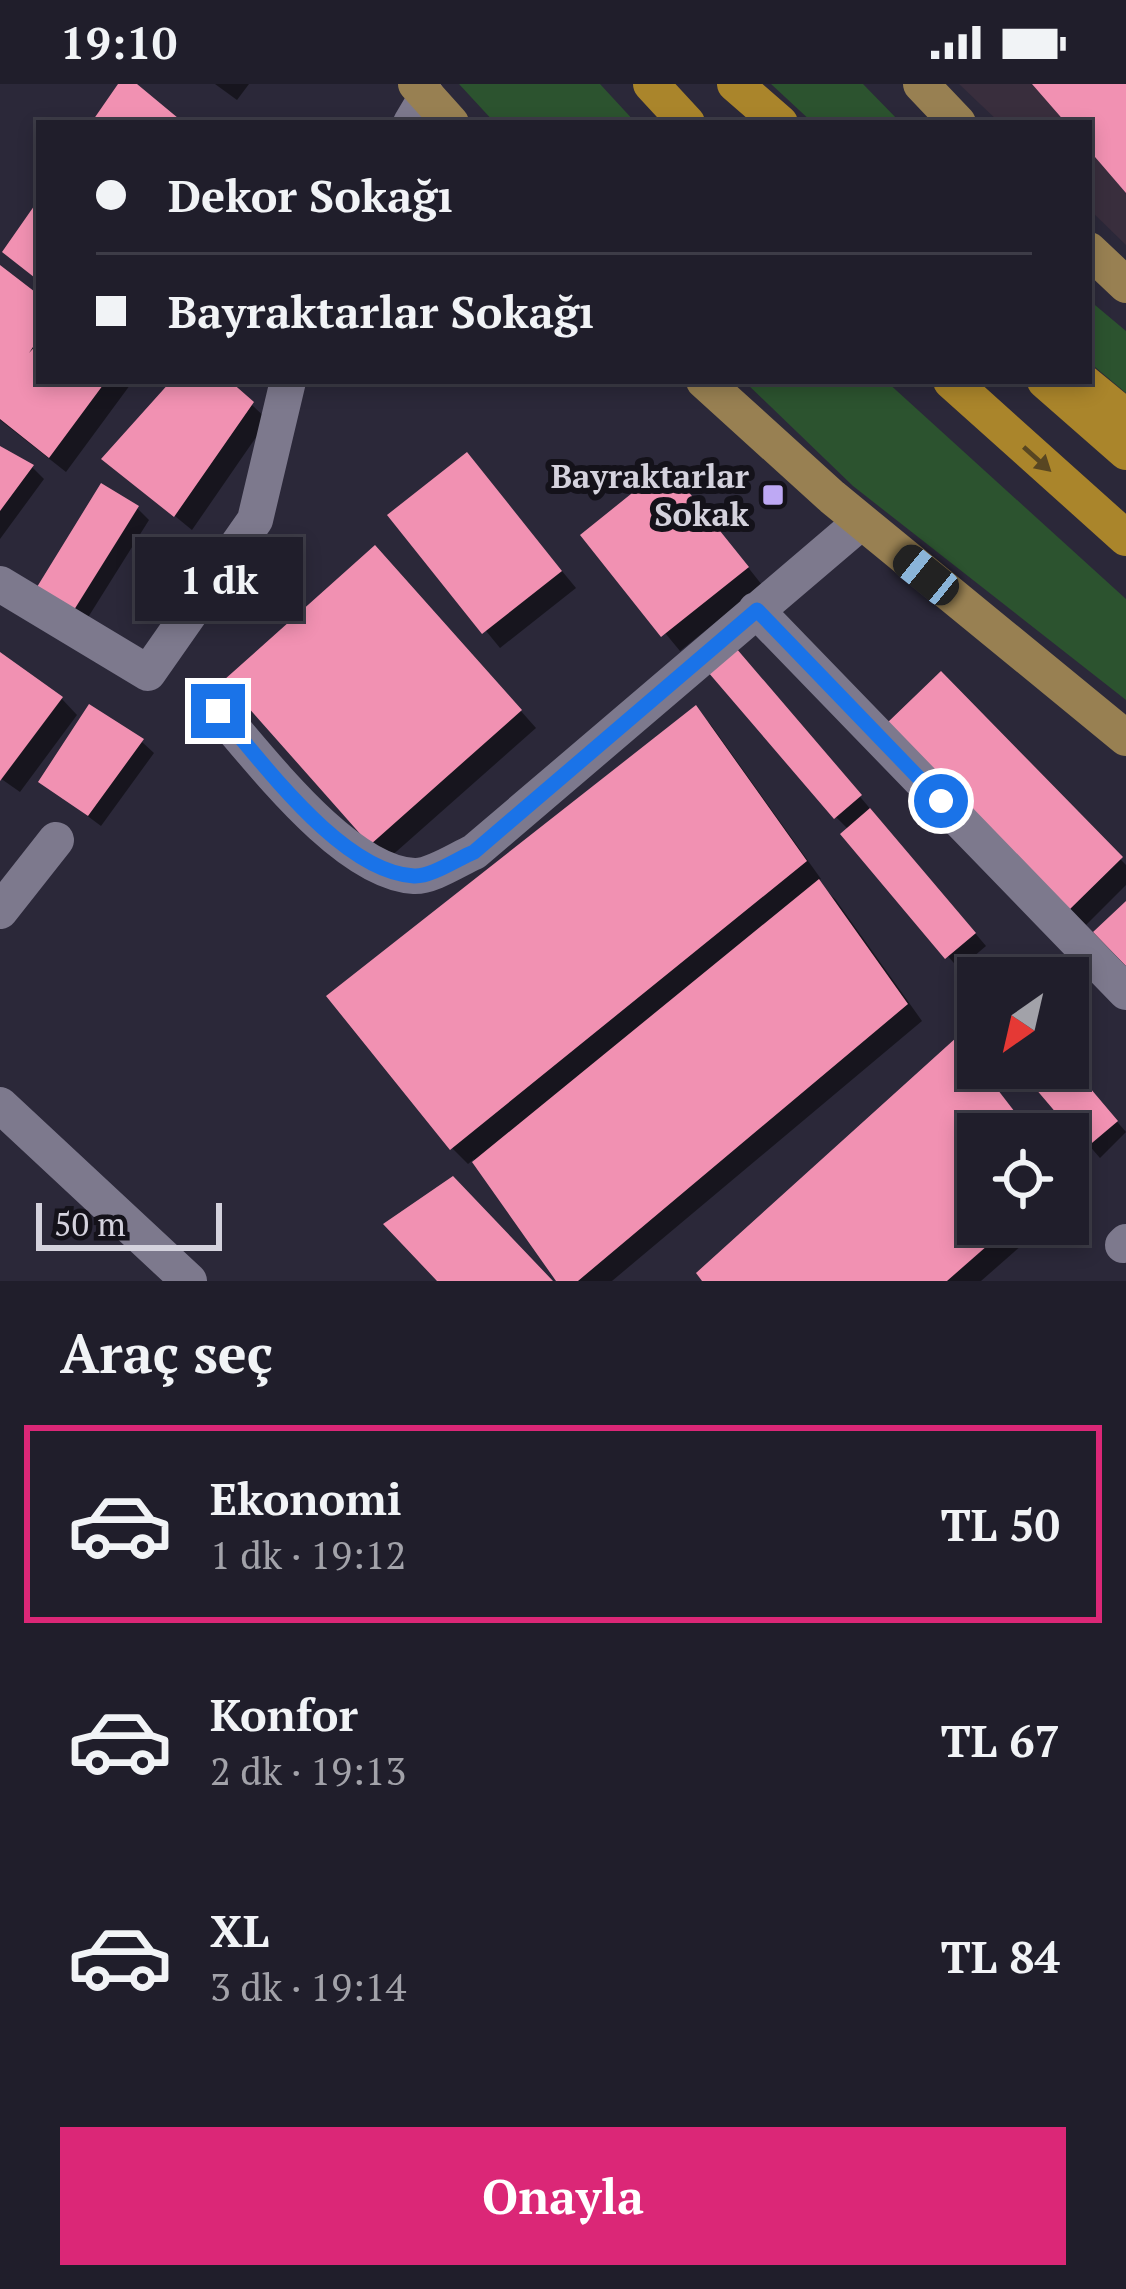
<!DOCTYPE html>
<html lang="tr">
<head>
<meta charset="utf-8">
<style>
	:root { --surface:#201e2b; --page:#282733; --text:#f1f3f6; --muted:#a2a2a9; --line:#3d3c47; --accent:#db2777 }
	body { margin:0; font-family:"PT Serif",serif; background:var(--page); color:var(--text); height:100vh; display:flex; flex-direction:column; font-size:45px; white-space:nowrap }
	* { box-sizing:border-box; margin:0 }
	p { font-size:39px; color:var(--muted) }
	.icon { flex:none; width:66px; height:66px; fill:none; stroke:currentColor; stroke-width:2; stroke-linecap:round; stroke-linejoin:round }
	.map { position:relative; height:1197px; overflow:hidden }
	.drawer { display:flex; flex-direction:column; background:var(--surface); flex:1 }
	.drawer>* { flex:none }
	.banner { position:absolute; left:36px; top:36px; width:1056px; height:264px; border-radius:0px; box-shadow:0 6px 18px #0003,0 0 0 3px var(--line); display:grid; align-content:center; height:264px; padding:0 60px; background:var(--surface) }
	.needle { width:78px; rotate:214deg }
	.buttons { position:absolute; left:957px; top:873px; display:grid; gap:24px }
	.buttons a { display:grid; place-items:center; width:132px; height:132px; border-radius:0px; background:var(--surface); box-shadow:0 6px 18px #0003,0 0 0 3px var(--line); font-size:60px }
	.scale { position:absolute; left:36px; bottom:30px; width:186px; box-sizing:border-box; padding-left:12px; border:6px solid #d4d2dd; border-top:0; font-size:33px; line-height:42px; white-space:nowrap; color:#d4d2dd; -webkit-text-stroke:9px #14121a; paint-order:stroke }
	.end { position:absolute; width:54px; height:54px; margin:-27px; border:15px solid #1a73e8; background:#fff; box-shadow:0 0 0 6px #fff }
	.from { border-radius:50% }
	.bubble { position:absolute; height:84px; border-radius:0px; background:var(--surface); box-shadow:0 6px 18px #0003,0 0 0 3px var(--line); font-size:39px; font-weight:700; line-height:84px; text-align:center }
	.car { position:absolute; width:36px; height:72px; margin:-36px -18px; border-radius:15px; box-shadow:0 0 9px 3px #0007; background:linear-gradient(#222 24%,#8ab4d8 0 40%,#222 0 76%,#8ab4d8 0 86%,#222 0) }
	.banner b { display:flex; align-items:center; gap:42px; height:114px; font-size:45px }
	.banner b+b { border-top:3px solid var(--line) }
	.banner i { width:30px; height:30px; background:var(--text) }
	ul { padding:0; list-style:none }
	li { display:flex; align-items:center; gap:36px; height:198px; margin:0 24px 18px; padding:0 36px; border:6px solid transparent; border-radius:0px }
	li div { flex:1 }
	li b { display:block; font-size:45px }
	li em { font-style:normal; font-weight:700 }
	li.current { border-color:var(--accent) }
	li>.icon { width:108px; height:108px; stroke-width:1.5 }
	h2 { padding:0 60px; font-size:54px; line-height:144px }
	.action { display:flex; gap:24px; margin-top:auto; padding:24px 60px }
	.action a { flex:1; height:138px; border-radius:0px; background:var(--accent); color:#fff; font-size:48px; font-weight:700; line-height:138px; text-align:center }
	.status { display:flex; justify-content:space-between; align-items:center; height:84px; padding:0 60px; background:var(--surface); direction:ltr }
	.status svg { height:33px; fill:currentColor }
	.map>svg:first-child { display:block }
	.commercial { fill:#392e3d }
	.green { fill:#2c532f }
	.shadow { fill:#0007 }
	.building { fill:#f191b2 }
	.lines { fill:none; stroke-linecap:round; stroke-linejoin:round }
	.minor { stroke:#7d798d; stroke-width:36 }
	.major { stroke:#988052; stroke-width:36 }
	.highway { stroke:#aa852b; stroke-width:36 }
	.oneway { fill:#584622 }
	.route { stroke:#1a73e8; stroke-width:15 }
	.poi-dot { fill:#bea9f4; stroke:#14121a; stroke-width:4.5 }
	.labels { text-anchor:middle; stroke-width:12; stroke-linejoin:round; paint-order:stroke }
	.poi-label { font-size:33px; font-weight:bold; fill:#d4d2dd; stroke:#14121a; text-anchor:end }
</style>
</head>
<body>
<div class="status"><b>19:10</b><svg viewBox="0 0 49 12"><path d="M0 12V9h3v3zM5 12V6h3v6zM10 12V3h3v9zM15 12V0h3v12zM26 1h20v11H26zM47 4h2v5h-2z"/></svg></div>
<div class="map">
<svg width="1126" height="1197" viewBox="0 0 1126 1197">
	<rect width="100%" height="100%" fill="#2b2839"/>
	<!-- commercial -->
	<path class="commercial" d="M959,0H1126V161L1089,125V39H1000Z"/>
	<!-- green -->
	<path class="green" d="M459,0H600L636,39H495Z
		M771,0H863L901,39H813Z
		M1089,216L1126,247V309L1089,278Z
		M744,297H886L1126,515V616L853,402Z"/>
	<!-- shadow -->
	<path class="shadow" d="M215,0H249L237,16Z
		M0,183L39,215V297H133L66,388L0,336Z
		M175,297H226L268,336L192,446L105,375Z
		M0,366L32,383L44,395L0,455Z
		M467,372L576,504L500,564L392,432Z
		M683,401L762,501L680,567L584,451Z
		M137,424L149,436L87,535L52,514Z
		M391,481L536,644L388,775L228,596Z
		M0,572L62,615L77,631L20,708L0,694Z
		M748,580L986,862L959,885L844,751L849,746L836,733Z
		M941,591L1126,781V801L1086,841L890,640Z
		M695,625L711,641L821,795L817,798L835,815L922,937L612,1197H558L474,1075L468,1080L452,1064L331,913Z
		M142,658L154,669L101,742L42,698Z
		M957,957L1032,1050H978V1140H1046L981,1197H706Z
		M1068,981L1126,1048L1100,1074L1022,984H1068Z
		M1068,1096L1079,1111L1068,1121Z"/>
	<!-- building -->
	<path class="building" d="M118,0H137L184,39H91Z
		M1032,0H1126V109L1089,66V39H1066Z
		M39,115V197L2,168Z
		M0,181L39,211V254L29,269L39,258V297H106L49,374L0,335Z
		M171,297H230L254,318L174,433L101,375Z
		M0,362L34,381L0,427Z
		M467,368L562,487L482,550L387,431Z
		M667,381L749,483L661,553L580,451Z
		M101,399L139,422L74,526L37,503Z
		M375,461L522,626L370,761L224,596Z
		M736,564L862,711L834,735L708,588Z
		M0,568L63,613L0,697Z
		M941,587L1123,773L1068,827L886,640Z
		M89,620L144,655L88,732L38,698Z
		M696,621L807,777L450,1066L326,912Z
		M870,724L976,849L945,875L840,750Z
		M819,795L908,920L578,1197H556L472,1078Z
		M1126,817V882L1093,848Z
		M957,953L1032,1050H978V1140H1012L947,1197H702L696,1189Z
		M1068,978L1118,1037L1086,1064L1018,984H1068Z
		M453,1092L553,1197H437L383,1140Z"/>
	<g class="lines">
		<!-- minor -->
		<path class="minor" d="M411,39L427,12
			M0,500L148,589L255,436L288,297
			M756,526L1126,908
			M218,627C262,677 345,788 414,792C431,793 458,775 474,768L861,438
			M0,827L56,756
			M0,1021L189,1197
			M1123,1161L1126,1158"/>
		<!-- major -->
		<path class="major" d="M416,0L451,39
			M921,0L958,39
			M1089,166L1126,201
			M704,297L832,413L1126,654"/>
		<!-- highway -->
		<path class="highway" d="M651,0L687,39
			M735,0L780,39
			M951,297L1126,454
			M1045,297L1126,368
			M1082,297L1126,333"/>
	</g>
	<!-- one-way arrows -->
	<defs><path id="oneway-solid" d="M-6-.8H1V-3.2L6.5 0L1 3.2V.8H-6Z" transform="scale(3)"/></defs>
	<use class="oneway" href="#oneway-solid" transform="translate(1037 375) rotate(42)"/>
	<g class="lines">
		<!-- route -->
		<path class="route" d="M218,627C263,678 341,788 414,792C431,793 457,775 474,768L757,526L941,717"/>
	</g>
	<!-- markers -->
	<rect class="poi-dot" x="761" y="399" width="24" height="24" rx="6"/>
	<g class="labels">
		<!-- poi labels -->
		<g class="poi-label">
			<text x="749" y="404">Bayraktarlar<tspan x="749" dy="38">Sokak</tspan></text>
		</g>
	</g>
</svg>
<div class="buttons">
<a><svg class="needle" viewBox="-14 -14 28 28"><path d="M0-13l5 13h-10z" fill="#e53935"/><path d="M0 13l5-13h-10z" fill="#a2a2a9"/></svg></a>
<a><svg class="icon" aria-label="locate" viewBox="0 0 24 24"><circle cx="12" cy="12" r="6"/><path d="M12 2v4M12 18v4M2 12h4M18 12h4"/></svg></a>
</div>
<div class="scale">50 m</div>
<i class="end from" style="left:941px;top:717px"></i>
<i class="end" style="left:218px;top:627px"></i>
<div class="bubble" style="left:135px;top:453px;width:168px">1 dk</div>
<i class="car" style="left:926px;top:491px;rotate:309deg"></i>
<div class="banner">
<b><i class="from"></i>Dekor Sokağı</b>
<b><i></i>Bayraktarlar Sokağı</b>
</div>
</div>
<section class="drawer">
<h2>Araç seç</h2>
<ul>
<li class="current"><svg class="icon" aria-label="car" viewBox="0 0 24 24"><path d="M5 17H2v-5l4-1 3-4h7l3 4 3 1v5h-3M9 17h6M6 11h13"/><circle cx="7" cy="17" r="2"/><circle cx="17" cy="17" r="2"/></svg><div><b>Ekonomi</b><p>1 dk · 19:12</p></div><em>TL 50</em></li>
<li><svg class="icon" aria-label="car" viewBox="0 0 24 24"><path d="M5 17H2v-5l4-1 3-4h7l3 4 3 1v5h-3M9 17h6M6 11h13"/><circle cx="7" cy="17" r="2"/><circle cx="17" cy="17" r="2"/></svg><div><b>Konfor</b><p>2 dk · 19:13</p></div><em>TL 67</em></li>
<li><svg class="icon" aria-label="car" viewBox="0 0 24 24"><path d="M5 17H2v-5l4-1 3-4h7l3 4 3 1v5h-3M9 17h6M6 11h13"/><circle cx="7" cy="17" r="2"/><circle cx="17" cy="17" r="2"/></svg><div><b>XL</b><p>3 dk · 19:14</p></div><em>TL 84</em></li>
</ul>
<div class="action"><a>Onayla</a></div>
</section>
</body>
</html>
